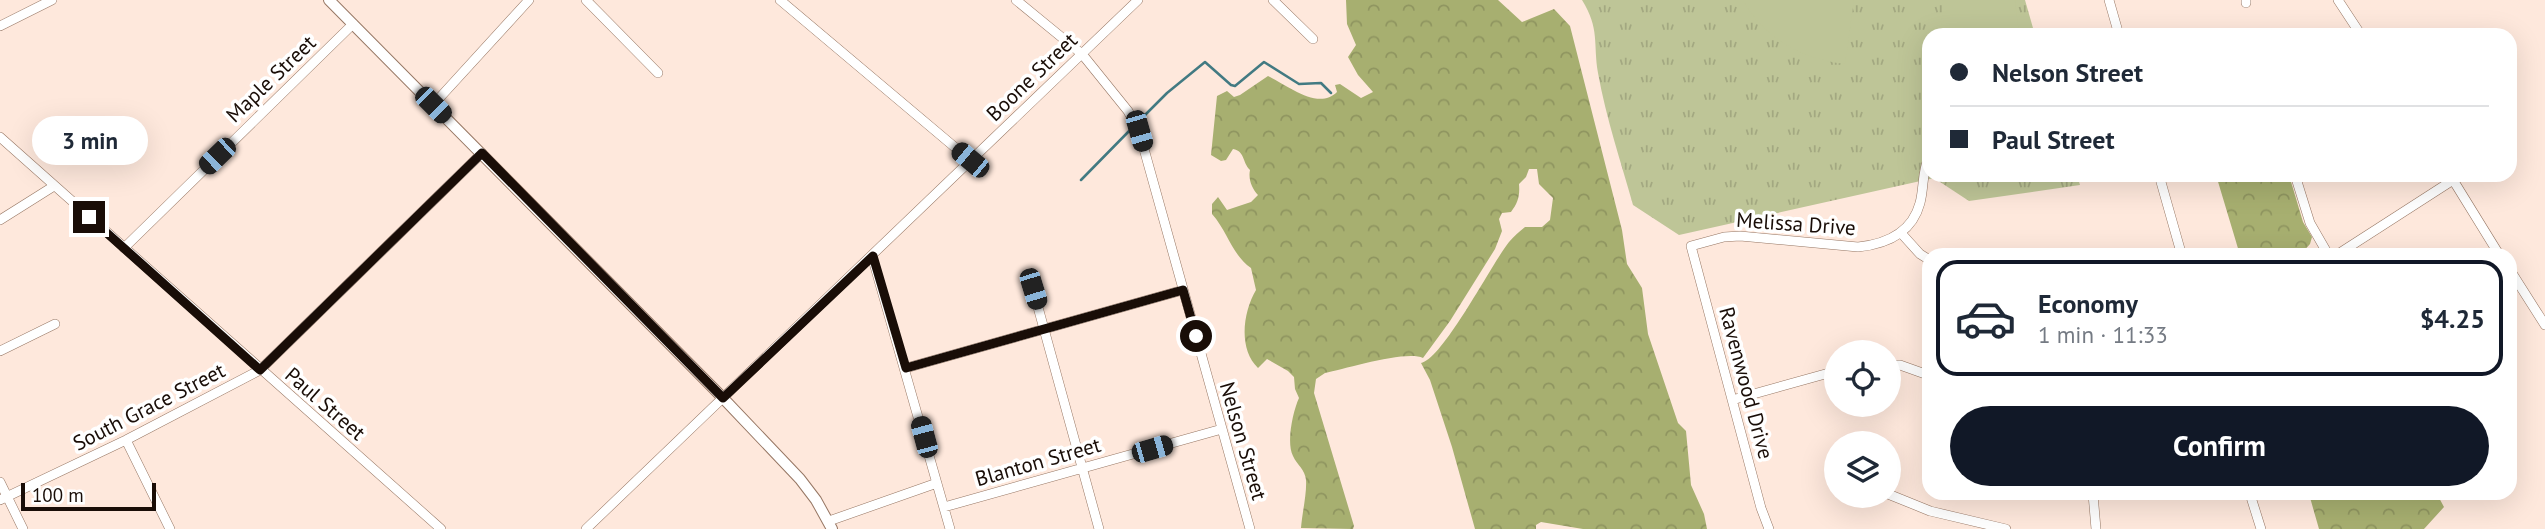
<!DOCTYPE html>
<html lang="en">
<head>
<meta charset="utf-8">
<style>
	:root { --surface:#fff; --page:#f6f6f7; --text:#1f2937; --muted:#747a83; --line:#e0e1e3; --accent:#111827 }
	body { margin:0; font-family:"PT Sans",sans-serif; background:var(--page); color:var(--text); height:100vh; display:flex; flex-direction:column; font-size:26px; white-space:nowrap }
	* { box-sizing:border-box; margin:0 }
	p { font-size:23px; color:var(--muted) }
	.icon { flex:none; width:38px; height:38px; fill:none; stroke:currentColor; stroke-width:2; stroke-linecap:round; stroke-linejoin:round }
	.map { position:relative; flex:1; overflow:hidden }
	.side { position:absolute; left:1922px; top:248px; width:595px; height:252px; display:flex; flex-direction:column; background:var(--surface); border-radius:21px; box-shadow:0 7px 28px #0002 }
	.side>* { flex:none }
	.guide { position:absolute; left:1922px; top:28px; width:595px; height:154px; border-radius:21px; box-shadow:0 7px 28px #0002; display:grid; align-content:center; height:154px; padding:0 28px; background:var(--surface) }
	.buttons { position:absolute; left:1824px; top:340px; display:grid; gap:14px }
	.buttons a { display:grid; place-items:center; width:77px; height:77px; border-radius:50%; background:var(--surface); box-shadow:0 7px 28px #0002; font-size:35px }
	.scale { position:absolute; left:21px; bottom:18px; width:135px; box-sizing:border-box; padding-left:7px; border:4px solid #190d07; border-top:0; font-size:19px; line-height:24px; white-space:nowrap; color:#190d07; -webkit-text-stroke:5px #fff; paint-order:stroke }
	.end { position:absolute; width:32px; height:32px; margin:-16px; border:9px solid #190d07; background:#fff; box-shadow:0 0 0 4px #fff }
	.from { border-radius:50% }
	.bubble { position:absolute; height:49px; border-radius:24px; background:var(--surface); box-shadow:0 7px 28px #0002; font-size:23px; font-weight:600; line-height:49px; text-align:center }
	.car { position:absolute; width:21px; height:42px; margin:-21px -10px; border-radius:9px; box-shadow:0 0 5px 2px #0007; background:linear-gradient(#222 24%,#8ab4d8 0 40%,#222 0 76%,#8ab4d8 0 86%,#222 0) }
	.guide b { display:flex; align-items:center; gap:24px; height:66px; font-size:26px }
	.guide b+b { border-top:2px solid var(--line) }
	.guide i { width:18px; height:18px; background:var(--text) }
	ul { padding:12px 0 0; list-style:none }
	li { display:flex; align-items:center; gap:21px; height:116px; margin:0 14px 10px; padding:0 14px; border:4px solid var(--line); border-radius:21px }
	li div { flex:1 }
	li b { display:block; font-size:26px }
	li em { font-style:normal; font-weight:600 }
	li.selected { border-color:var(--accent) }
	li>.icon { width:63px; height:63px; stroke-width:1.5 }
	.cta { display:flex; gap:14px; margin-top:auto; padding:14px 28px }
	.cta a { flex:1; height:80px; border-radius:42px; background:var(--accent); color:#fff; font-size:28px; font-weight:600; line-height:80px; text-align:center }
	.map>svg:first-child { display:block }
	.grass { fill:url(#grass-tufts) }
	.forest { fill:url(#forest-crowns) }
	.pitch { fill:#bec597 }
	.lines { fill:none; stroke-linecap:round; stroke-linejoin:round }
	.stream { stroke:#427a82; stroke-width:2.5 }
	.minor-casing { stroke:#967663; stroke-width:10 }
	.major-casing { stroke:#967663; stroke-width:12 }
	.minor { stroke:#fff; stroke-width:9 }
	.major { stroke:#fff; stroke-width:10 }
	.route { stroke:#190d07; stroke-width:9 }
	.labels { text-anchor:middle; stroke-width:7; stroke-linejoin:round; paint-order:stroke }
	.street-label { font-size:21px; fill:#190d07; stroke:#fff }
</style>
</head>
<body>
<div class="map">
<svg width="2545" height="529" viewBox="0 0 2545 529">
	<defs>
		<pattern id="grass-tufts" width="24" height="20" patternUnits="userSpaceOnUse" patternTransform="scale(1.75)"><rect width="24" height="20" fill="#bec597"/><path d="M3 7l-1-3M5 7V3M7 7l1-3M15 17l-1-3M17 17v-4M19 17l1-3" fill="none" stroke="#a3a881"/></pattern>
		<pattern id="forest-crowns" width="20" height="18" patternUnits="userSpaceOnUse" patternTransform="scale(1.75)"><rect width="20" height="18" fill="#a7af70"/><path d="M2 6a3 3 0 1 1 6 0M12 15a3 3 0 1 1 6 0" fill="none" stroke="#8f9560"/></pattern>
	</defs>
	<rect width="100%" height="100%" fill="#fee8dc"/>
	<!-- grass -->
	<path class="grass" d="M1582,0H2025L2035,35H1928V175H2077L2080,185L1969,201L1934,178L1679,235L1633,205C1621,162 1606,118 1598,73C1593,43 1600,29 1582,0Z"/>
	<!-- forest -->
	<path class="forest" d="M1346,0H1498L1522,22L1554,9L1570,26L1622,230L1627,264L1642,288L1648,334L1678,423L1686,431L1691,485L1704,514L1707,529H1583L1541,522L1536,525V529H1475L1452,447L1430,380L1421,363C1443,359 1492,263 1509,242C1514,236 1520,231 1525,227H1542L1550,220L1553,198L1539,184L1537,169H1529L1526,177L1519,184C1520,196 1518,203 1511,212L1502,213L1499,219L1502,231L1495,249L1450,321L1423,358C1406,350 1345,369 1325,373L1316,379L1314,393L1354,526L1353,529L1301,528C1302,514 1307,493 1306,480C1305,469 1297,465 1293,456C1286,443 1293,411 1299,398L1295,389L1294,377L1288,371L1267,359L1258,368C1238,349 1243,312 1256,290L1251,268C1232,255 1228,232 1212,214V204L1218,197L1227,210L1251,202L1258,195C1252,189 1248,179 1250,170C1242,162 1245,151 1233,149L1226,160L1221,161L1211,155L1217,96L1227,91L1234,97L1240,95L1268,76C1287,85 1318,111 1337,92L1335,85L1340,84L1361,98L1373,92L1358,75L1348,57L1356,45L1347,24Z
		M2216,175H2289L2303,222L2312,237L2310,244L2302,253L2303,255H2240Z
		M2309,494H2437L2444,507L2424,529H2319Z"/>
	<!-- pitch -->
	<path class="pitch" d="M1743,0H1854L1845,64C1803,59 1764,39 1743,0Z
		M1943,0H2015L2019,35L1945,33L1941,23Z"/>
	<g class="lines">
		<!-- stream -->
		<path class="stream" d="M1138,122L1167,93L1205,62L1231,85L1235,86L1264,62L1299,84L1321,83L1331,93
			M1081,180L1133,127"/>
		<defs>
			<path id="minor" d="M586,0L658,73
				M780,0L970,160
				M1016,0L1082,54L1128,111L1139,131L1250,529
				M1273,0L1313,39
				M2109,0L2119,35
				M2338,0L2361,35
				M2246,3V0
				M0,26L52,0
				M433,105L529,0
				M0,137L441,529
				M2159,175L2182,256
				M2295,175L2310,223L2329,256
				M2450,175L2500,256
				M0,220L54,186
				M1901,233L1920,254L1928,259
				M124,248L353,24
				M872,256L950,529
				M2335,256L2453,180
				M2510,270L2545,325
				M1033,289L1099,529
				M0,351L55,324
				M1888,365H1900L1928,375
				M906,368L1183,290
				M1732,400L1836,371
				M126,440L170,529
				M0,482L23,529
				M1888,494L1930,511L2006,529
				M2093,494L2096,529
				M2250,494L2261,529
				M0,500L126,440L260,370L482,153
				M944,507L1222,429
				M829,521L937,483
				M586,529L1138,0
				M1769,529L1761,508L1691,246L1724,237L1740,236L1858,247C1887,244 1912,233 1920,203C1924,188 1922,173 1928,160"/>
			<path id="major" d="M329,0L723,398L800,479L816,500L832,529"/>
		</defs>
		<!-- minor casing -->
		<use href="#minor" class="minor-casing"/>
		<!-- major casing -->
		<use href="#major" class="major-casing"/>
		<!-- minor -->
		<use href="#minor" class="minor"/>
		<!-- major -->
		<use href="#major" class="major"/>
	</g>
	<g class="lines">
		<!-- route -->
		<path class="route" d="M89,217L260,370L482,153L723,398L873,256L906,368L1183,290L1196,336"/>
	</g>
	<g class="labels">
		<!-- street labels -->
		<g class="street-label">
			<text transform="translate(1032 77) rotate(-44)" y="7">Boone Street</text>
			<text transform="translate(271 79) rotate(-44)" y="7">Maple Street</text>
			<text transform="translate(1796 224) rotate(4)" y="7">Melissa Drive</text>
			<text transform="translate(1746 383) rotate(75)" y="7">Ravenwood Drive</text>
			<text transform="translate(325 404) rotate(41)" y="7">Paul Street</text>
			<text transform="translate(149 407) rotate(-27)" y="7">South Grace Street</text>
			<text transform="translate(1243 441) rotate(74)" y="7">Nelson Street</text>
			<text transform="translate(1038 462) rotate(-16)" y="7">Blanton Street</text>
		</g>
	</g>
</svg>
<div class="buttons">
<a><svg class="icon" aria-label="locate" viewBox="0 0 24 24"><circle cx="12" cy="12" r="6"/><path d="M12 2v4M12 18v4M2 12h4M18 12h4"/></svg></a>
<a><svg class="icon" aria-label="layers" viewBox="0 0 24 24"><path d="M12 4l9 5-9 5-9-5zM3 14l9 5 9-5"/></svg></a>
</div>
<div class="scale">100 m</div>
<i class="end from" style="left:1196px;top:336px"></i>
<i class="end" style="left:89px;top:217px"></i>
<div class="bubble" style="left:32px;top:116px;width:116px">3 min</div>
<i class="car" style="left:433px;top:105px;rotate:135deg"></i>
<i class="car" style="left:1139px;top:131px;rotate:164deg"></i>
<i class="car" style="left:217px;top:156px;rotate:226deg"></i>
<i class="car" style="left:970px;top:160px;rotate:310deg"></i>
<i class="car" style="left:1033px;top:289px;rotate:163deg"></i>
<i class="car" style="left:924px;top:437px;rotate:345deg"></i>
<i class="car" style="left:1152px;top:449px;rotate:74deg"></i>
<div class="guide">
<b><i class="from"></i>Nelson Street</b>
<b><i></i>Paul Street</b>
</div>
<section class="side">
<ul>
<li class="selected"><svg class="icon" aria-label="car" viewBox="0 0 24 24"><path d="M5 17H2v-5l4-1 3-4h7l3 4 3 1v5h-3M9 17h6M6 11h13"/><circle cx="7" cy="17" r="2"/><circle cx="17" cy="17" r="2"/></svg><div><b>Economy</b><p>1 min · 11:33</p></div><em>$4.25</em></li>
</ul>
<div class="cta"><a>Confirm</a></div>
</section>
</div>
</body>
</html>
